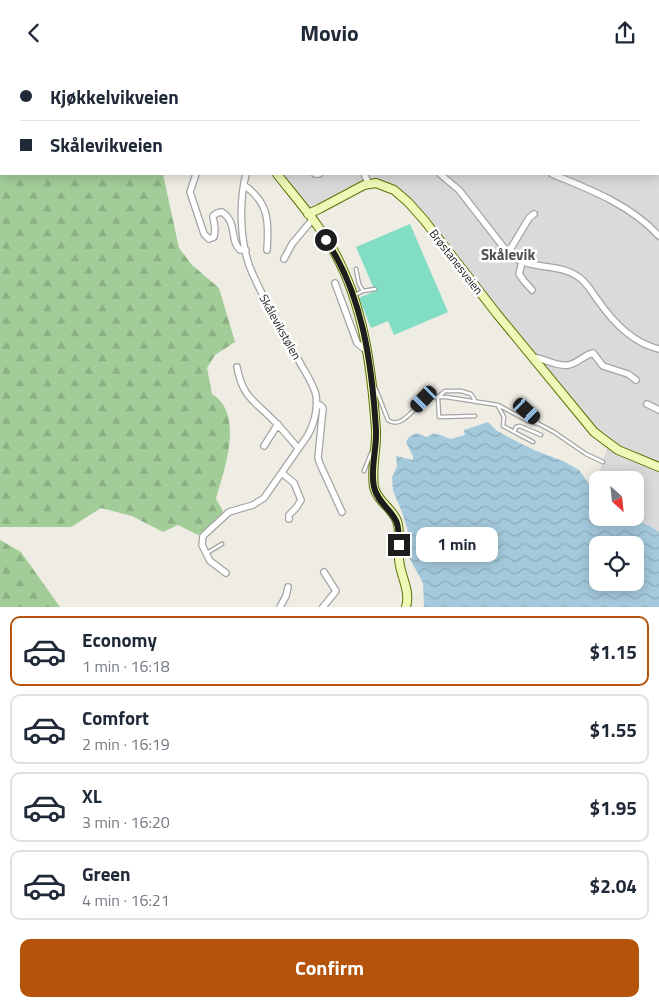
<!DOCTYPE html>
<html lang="en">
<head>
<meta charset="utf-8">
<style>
	:root { --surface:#fff; --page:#f2f2f3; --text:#1f2937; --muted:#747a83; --line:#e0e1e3; --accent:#b45309 }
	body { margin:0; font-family:"Titillium Web",sans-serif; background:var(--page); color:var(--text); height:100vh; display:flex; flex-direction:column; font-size:19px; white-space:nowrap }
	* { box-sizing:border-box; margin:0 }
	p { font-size:16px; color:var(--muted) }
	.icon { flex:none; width:28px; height:28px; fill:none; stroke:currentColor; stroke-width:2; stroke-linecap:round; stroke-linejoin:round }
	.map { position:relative; height:542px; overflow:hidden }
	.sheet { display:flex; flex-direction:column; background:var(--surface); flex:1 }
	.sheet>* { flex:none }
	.hud { position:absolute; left:0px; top:0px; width:660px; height:110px; box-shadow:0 2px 12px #0003; display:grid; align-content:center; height:110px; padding:0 20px; background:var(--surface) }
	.needle { width:32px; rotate:153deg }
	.buttons { position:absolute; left:589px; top:406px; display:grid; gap:10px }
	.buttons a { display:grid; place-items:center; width:55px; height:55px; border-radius:10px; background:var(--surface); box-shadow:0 2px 12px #0003; font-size:25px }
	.end { position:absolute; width:22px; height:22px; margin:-11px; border:6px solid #1d1d1d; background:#fff; box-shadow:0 0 0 2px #fff }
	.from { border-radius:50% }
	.bubble { position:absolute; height:35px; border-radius:10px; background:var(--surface); box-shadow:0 2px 12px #0003; font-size:16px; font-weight:700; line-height:35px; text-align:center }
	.car { position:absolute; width:15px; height:30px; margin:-15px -8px; border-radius:6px; box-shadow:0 0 4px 1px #0007; background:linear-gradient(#222 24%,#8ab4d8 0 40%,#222 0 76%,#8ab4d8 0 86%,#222 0) }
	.hud b { display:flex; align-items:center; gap:18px; height:48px; font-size:19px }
	.hud b+b { border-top:1px solid var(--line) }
	.hud i { width:12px; height:12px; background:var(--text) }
	ul { padding:9px 0 0; list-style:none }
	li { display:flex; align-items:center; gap:15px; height:70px; margin:0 10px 8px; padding:0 10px; border:2px solid var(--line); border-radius:10px }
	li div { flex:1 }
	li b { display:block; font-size:19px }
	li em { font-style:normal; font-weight:700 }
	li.current { border-color:var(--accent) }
	li>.icon { width:45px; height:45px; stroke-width:1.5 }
	.cta { display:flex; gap:10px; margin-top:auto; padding:10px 20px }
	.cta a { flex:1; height:58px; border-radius:10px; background:var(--accent); color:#fff; font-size:20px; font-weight:700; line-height:58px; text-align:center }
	header { display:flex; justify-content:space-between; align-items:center; height:65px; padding:0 20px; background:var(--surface); font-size:22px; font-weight:700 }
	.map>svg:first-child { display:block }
	.residential { fill:#dbdada }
	.forest { fill:url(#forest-firs) }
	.pitch { fill:#81ddc3 }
	.water { fill:url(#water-waves); fill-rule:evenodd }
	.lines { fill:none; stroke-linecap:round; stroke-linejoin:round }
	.lane-casing { stroke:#a4a4a4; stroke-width:5 }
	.street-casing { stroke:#a4a4a4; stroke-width:8 }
	.secondary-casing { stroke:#5c7206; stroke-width:10 }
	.lane { stroke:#fff; stroke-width:2.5 }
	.street { stroke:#fff; stroke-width:5.5 }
	.secondary { stroke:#eff9b7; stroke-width:8 }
	.route { stroke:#1d1d1d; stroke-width:6 }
	.labels { text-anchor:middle; stroke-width:5; stroke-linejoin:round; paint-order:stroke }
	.street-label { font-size:12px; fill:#1d1d1d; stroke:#fff }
	.quarter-label { font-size:15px; font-weight:bold; fill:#505050; stroke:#fff }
</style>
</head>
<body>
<header><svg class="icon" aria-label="back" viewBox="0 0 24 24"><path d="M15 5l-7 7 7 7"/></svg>Movio<svg class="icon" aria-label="share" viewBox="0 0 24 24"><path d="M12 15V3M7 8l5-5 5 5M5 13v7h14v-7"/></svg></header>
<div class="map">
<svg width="659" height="542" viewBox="0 0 659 542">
	<defs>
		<pattern id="forest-firs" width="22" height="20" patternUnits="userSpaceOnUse" patternTransform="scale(1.25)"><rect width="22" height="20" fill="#a2cd98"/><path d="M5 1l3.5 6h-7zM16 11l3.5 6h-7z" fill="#8bb083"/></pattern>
		<pattern id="water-waves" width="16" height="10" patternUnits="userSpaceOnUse" patternTransform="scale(1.25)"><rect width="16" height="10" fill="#a4c9dc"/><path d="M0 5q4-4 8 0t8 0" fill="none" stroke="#8dacbc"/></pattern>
	</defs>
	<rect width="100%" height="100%" fill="#eeece3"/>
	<!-- residential -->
	<path class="residential" d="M367,0H653L655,1H368Z
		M659,4V467L648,460L631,453L635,452V415H598L597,430L594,426L608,379L408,137L376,118L308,149L277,109H659Z"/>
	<!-- forest -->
	<path class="forest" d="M0,0H185L1,1V109H163L179,183L192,200L219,223L235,277L215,290L207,303L212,329C245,349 224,405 216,434L224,448L198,470L178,460L163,467L132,451L101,443L71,462H0Z
		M0,475L21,487L60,542H0Z"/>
	<!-- pitch -->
	<path class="pitch" d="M410,159L448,247L394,270L388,256L371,263L359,233L375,226L356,182Z"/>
	<!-- water -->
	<path class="water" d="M488,357L496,365L510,373L536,386L563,396L579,405L597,430L598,452C624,452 636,451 659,467V542H424L423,518L410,494L409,488L410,479L407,463L402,447L393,426L392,412L397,402L396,391L413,395V391L406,377L409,372L416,368L427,372L434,368L451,374L465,370L464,365ZM598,480H635V518H598Z"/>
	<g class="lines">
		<defs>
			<path id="lane" d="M270,0L277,1
				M315,1H324
				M356,204L359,219L363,226
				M355,230L363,226L375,224
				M375,322L388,355C402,366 417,338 428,332H446L498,340L528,356L539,359L554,367L586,389L603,397
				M518,339L538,358
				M498,341L504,352L503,361L533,377
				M475,351L439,352L438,332L445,326H461L471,329L476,337
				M514,367L516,362L520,361L541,370
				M364,406L372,386
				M207,488L222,479"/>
			<path id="street" d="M213,0L214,1
				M391,0L392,1
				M479,0L482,1
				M196,109L190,127L204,169L209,174L214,172L215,164L213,151L217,148L222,147C238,158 229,174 240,185H246
				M315,109H319
				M364,109L369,119
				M440,109L459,125L508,188C527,206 556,197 577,211C586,216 591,226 597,234C612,256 632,278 659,284
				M552,109C589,124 631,140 659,171
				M244,120C269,138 269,156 267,185
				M508,188L529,153L534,149
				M284,194L292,179L312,155
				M522,197L519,209L524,216L532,225
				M335,218L357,278L367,286
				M532,292C544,293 556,302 568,300C577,299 584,290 593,288L603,301L628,309L636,315
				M237,302C243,335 257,337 277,359C284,366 291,375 298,383
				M317,339L320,340L323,343L318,393L320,399L342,447
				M647,339L659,345
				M264,381L278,359
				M283,409L294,418L301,435L296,443L289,450V454
				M226,508L210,496L202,480L203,471L229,447L253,440L264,433L308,370C315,357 318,345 316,330C313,318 305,307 299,296C282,264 262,234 249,200C240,174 239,136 246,109
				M280,542L286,531L288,522
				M323,542L336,526L324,507"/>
			<path id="secondary" d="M195,0L196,1
				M277,109C299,137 325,166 340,198C365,249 372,309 376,365C377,383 371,403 374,422C377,436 392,443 397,456C401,467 398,482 399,494C400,511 411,525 406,542
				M308,149L319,144L364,120L376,118L394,125L408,137L424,155L497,249L594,367L618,385L659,402"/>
		</defs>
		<!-- lane casing -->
		<use href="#lane" class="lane-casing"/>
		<!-- street casing -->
		<use href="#street" class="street-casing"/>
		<!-- secondary casing -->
		<use href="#secondary" class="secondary-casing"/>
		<!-- lane -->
		<use href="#lane" class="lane"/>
		<!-- street -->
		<use href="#street" class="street"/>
		<!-- secondary -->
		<use href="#secondary" class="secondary"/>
	</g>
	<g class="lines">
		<!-- route -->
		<path class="route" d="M326,175C363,230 372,300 376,365C377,384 370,404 374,422C377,436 389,443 395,454C400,461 398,472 399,480"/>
	</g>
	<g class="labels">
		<!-- street labels -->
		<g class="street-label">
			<text transform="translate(456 197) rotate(52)" y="4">Brøstanesveien</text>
			<text transform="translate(280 262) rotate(61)" y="4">Skålevikstølen</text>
		</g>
		<!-- quarter labels -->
		<g class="quarter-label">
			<text x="508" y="195">Skålevik</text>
		</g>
	</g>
</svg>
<div class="buttons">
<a><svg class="needle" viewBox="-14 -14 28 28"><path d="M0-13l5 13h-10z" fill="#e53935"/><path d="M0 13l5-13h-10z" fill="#747a83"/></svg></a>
<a><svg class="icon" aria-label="locate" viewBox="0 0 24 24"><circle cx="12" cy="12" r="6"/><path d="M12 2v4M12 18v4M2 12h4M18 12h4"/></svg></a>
</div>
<i class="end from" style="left:326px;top:175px"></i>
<i class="end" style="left:399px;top:480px"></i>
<div class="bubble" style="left:416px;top:462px;width:82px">1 min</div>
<i class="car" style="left:424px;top:334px;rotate:224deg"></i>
<i class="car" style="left:527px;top:346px;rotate:132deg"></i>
<div class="hud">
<b><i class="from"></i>Kjøkkelvikveien</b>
<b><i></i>Skålevikveien</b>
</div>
</div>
<section class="sheet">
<ul>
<li class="current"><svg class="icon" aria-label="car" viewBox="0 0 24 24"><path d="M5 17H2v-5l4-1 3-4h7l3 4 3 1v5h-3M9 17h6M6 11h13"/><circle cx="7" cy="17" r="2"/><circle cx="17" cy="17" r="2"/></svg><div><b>Economy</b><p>1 min · 16:18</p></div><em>$1.15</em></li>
<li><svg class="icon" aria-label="car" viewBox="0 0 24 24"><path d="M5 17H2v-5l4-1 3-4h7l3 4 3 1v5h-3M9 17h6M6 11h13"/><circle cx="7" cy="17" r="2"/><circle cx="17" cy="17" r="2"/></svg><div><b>Comfort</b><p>2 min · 16:19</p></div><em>$1.55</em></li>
<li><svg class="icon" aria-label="car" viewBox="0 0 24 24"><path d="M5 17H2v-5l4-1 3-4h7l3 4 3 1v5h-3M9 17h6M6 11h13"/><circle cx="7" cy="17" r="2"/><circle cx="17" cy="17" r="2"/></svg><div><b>XL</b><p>3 min · 16:20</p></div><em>$1.95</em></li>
<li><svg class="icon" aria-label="car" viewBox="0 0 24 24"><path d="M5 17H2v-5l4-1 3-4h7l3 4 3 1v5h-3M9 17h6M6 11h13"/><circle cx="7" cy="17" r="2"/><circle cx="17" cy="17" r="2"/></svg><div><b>Green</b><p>4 min · 16:21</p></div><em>$2.04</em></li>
</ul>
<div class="cta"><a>Confirm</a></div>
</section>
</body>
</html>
